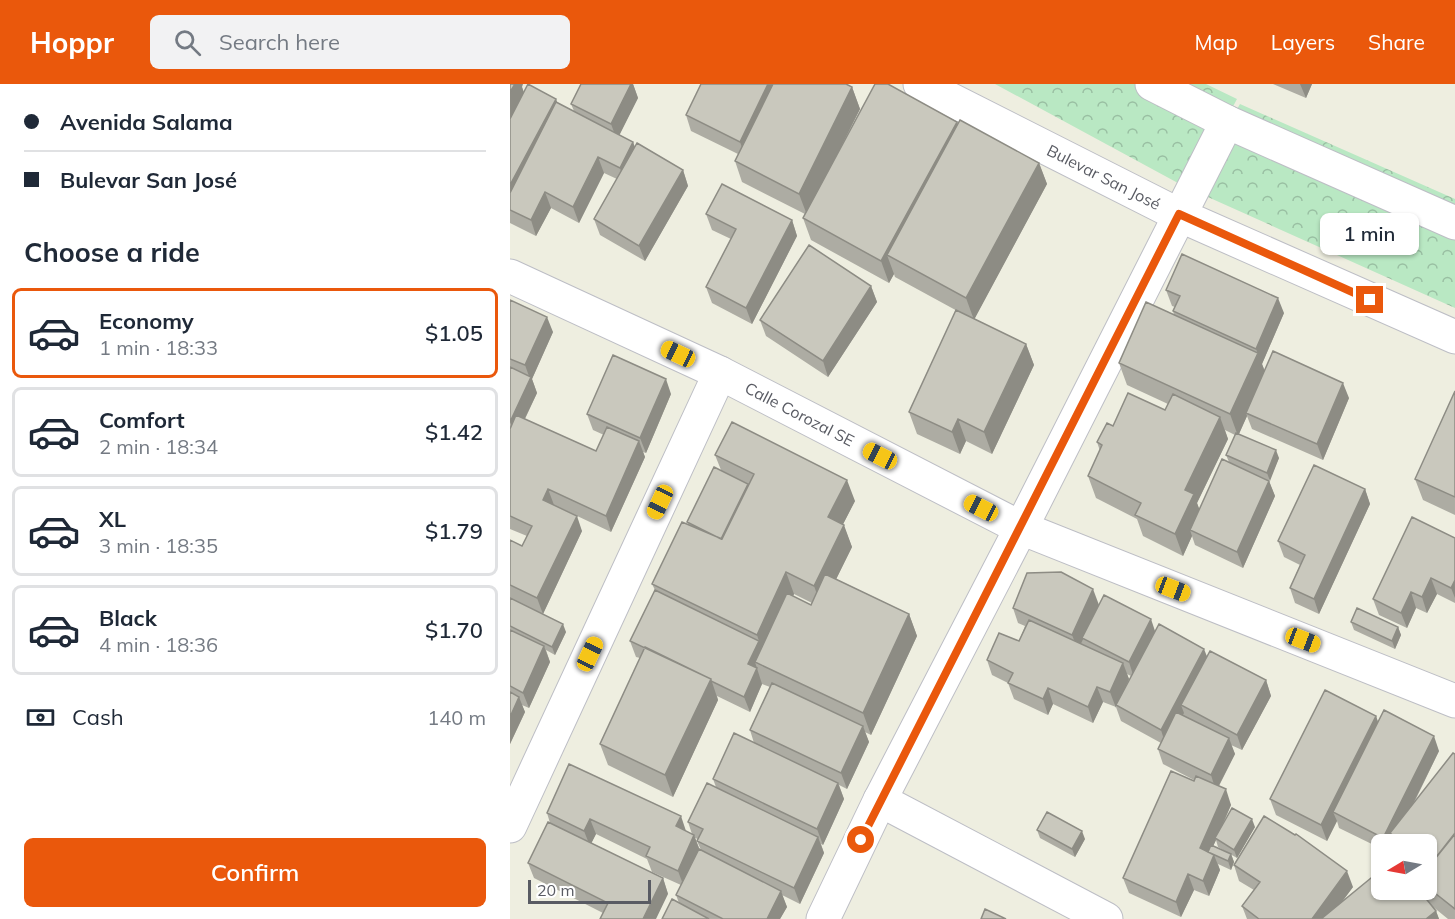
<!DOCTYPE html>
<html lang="en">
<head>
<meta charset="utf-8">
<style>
	:root { --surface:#fff; --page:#f2f2f3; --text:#1f2937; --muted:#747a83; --line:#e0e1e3; --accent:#ea580c }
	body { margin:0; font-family:Mulish,sans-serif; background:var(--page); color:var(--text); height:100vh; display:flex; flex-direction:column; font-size:22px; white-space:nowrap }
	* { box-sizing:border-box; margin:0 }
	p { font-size:20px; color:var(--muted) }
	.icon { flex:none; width:33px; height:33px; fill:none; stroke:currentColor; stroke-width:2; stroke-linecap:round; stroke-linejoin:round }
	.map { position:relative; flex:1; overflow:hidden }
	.drawer { display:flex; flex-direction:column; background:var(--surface); width:510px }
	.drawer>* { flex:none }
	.top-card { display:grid; align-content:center; height:132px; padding:0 24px; background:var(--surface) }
	.needle { width:39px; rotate:260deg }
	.tools { position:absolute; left:861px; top:750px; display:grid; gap:12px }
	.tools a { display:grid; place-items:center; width:66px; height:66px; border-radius:9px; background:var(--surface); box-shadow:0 2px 4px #0004; font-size:30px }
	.scale { position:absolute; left:18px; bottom:15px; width:123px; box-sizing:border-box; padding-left:6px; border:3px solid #595b63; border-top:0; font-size:16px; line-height:21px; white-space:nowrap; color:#595b63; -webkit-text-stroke:4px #fff; paint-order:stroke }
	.end { position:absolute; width:27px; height:27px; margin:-14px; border:8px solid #ea580c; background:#fff; box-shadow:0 0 0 3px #fff }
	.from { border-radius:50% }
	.bubble { position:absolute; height:42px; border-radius:9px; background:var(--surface); box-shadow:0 2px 4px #0004; font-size:20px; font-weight:600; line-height:42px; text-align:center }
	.car { position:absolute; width:18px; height:36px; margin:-18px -9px; border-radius:8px; box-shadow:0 0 4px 2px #0007; background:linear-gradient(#f5c518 24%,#345 0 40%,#f5c518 0 76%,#345 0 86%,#f5c518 0) }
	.top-card b { display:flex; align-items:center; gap:21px; height:57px; font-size:22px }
	.top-card b+b { border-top:2px solid var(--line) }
	.top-card i { width:15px; height:15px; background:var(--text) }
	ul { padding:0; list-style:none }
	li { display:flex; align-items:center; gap:18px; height:90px; margin:0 12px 9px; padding:0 12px; border:3px solid var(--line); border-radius:9px }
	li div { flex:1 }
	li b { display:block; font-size:22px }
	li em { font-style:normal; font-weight:600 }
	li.selected { border-color:var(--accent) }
	li>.icon { width:54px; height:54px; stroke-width:1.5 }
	h2 { padding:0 24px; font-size:27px; line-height:72px }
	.pay { display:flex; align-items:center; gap:15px; height:66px; padding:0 24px; font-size:22px }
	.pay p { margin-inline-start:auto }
	.action { display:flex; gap:12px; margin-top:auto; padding:12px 24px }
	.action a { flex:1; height:69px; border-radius:9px; background:var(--accent); color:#fff; font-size:24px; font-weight:600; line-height:69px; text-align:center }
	header { display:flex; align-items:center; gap:36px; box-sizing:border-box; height:84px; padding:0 30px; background:var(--accent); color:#fff }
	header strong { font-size:28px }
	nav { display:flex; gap:33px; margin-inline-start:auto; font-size:21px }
	.search { width:420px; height:54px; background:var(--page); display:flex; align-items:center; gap:15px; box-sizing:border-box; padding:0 21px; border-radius:9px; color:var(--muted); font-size:22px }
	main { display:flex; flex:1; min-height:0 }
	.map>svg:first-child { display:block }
	.forest { fill:url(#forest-crowns) }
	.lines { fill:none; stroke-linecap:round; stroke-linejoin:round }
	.minor-casing { stroke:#bdbec5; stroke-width:35 }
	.minor { stroke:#fff; stroke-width:33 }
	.wall { fill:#adaca3; fill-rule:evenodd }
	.shaded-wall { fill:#8d8c84 }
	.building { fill:#c9c8bd; stroke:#8d8c84; stroke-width:1.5 }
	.route { stroke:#ea580c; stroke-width:8 }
	.labels { text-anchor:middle; stroke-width:4.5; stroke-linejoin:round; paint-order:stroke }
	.street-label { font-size:16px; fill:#595b63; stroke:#fff }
</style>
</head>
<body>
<header>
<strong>Hoppr</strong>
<div class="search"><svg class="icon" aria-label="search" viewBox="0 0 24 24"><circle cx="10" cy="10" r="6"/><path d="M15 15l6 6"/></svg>Search here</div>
<nav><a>Map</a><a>Layers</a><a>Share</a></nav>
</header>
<main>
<section class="drawer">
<div class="top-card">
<b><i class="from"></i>Avenida Salama</b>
<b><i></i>Bulevar San José</b>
</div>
<h2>Choose a ride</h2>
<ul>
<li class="selected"><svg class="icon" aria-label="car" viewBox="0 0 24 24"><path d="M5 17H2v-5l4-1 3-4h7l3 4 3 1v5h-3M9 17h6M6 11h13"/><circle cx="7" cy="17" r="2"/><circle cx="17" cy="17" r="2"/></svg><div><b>Economy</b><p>1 min · 18:33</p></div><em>$1.05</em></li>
<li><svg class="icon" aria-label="car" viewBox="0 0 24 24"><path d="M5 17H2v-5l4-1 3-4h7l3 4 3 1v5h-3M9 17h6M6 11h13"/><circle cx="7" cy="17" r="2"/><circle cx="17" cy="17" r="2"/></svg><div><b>Comfort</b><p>2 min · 18:34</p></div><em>$1.42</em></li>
<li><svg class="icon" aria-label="car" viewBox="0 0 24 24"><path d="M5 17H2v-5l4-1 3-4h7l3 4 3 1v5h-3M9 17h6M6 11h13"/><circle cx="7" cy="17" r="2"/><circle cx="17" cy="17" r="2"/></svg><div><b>XL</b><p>3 min · 18:35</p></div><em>$1.79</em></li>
<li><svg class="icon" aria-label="car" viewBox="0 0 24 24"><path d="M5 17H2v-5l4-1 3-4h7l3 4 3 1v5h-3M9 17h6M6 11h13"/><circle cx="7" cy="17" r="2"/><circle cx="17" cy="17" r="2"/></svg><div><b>Black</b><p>4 min · 18:36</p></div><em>$1.70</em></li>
</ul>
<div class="pay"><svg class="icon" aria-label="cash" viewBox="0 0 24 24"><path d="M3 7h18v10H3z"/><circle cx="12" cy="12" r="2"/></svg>Cash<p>140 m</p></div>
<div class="action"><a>Confirm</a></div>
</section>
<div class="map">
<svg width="945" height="835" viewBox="0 0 945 835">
	<defs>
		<pattern id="forest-crowns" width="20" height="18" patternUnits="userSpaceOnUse" patternTransform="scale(1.5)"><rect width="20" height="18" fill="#b9e8c3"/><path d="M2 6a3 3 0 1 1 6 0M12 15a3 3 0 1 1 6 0" fill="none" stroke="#99bfa2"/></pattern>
	</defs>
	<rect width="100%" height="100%" fill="#eeeee0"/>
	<!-- forest -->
	<path class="forest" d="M485,0H696L727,15L679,105Z
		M730,20L945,115V224L680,105Z"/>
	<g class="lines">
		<defs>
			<g id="minor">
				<path id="s1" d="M410,0L669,131L945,253"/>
				<path d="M642,0L717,38L945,139"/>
				<path id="s2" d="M0,192L210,289L511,444L945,617"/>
				<path d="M370,716L596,835"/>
				<path d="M0,742L210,289"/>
				<path d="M313,835L370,716L511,444L717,38"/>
			</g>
		</defs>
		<!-- minor casing -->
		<use href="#minor" class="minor-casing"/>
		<!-- minor -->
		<use href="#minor" class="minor"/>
	</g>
	<!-- wall -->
	<path class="wall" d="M0,0L12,3L14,9L46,15L47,19L64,27L61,20L71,0H123L128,14L109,51L123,58L125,63L173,86L178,102L135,177L90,151L84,135L107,95L94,89L69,139L41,124L26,152L0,139Z
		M763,0H802L796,14Z
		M342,3L350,25L322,80L448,40L529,79L537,100L464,235L516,260L524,281L482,370L456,357L450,370L407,350L399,328L451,229L385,193L384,190L379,199L301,156L293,134L295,130L232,98L225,77L228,70L181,47L176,31Z
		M196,130L282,136L287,152L242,240L202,219L196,203L221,155L202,146Z
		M361,202L367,218L318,293L256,252L250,236Z
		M656,206L774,229L752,280L755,287L839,314L813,376L742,345L737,332L729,350L769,374L759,397L765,412L733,484L685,461L682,452L673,472L633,452L627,435L586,414L578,392L590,367L587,358L603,342L655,326L658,320L617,301L609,279L664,231L663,227L665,223L662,222ZM715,346L725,351L716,371L719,378L689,425L687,419L718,355Z
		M0,216L43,248L22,295L27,309L15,335L86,367L94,351L83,346L77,330L161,310L136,369L133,368L135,373L101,448L44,421L72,447L33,530L56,548L45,571L36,566L40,578L19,624L12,621L15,628L0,660V456L12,462L17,452L0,445Z
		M945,307V431L913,416L905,395Z
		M205,371L345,417L333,440L342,463L326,495L399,530L407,552L361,651L355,648L359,658L337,705L329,701L334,715L313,761L311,760L314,769L290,820L272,811L277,823L270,835H152L169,819L166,811L171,801L142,788L137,775L86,750L81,759L153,794L158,810L93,829L24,794L18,779L40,739L37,729L176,747L182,750L178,738L206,703L203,695L244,659L240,646L260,603L252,600L240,628L207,612L208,616L163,713L98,681L90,660L130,574L126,573L120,557L145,506L142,500L178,440L177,438L211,386ZM284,510L302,519L301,521L283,512ZM185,754L188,755L187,757L191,766H190Z
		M855,405L860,420L809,530L785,519L780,504L790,481L774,473L768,457Z
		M945,454V519L927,510L917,529L906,524L897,544L869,531L863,515Z
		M589,521L697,572L756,596L761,612L732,666L721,661L725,670L709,702L721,721L713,740L745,743L727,774L708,763L706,756L703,762L721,770L724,778L721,786L708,780L710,786L699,812L684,806L671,833L619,809L613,794L684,696L653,680L648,665L651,659L611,637L606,623L593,618L583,639L543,620L538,631L504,615L498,599L482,591L477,576L509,557L515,542L508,539L503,524ZM617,590L621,592L615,604L619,595Z
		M841,538L888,543L891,551L885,565L844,546Z
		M866,632L868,638L929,667L904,719L945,670V835H938L922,822L926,827L929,835H737L732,822L744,806L729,797L724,781L843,803L832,818L915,813L912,806H916V760H884V759L883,760H872V765L829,744L827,737L817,757L766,731L760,715Z
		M527,746L575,755L565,773L530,754Z"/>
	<!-- shaded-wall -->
	<path class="shaded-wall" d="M5,0H13L12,3L16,15L0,44V8Z
		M121,0H123L128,14L107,56L101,40Z
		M258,0H271L236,74L230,58Z
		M790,0H802L796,14Z
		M342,3L350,25L297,131L289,110Z
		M46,15L51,30L0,126V101Z
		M447,38L455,59L377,171L384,190L379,199L371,177Z
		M123,58L128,73L115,100L110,84Z
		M88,73L94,89L69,139L63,123Z
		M529,79L537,100L464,236L456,214Z
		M173,86L178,102L135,177L129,162Z
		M35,108L41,124L26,152L21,136Z
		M282,136L287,152L242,240L236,224Z
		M361,202L367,218L318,293L313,277Z
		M768,214L774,229L752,280L756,291L736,329L737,332L728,352L720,330L748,270L746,265Z
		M37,233L43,248L22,295L27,309L6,353L0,338L20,295L15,281Z
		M516,260L524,281L482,370L474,348Z
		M156,295L161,310L136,369L130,354Z
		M833,299L839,314L813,376L807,360Z
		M710,333L718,355L687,419L692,432L680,446L682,452L673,472L665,450L675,406Z
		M448,335L456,357L450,370L442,348Z
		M129,357L135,373L101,448L96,432Z
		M766,366L769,374L760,397L757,389Z
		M337,396L345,417L326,454L318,433Z
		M759,397L765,412L733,484L727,468Z
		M238,400L243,415L216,470L211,455Z
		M38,405L44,421L33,416Z
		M855,405L860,420L809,530L804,515Z
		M67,432L72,447L33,530L27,514Z
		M334,441L342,463L312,524L304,502Z
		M276,488L284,510L250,581L245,578L252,600L240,628L234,613L238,580L249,557L247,551Z
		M921,494L927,510L917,529L912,513Z
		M945,496V514L941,504Z
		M583,505L589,521L568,566L562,551Z
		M901,508L906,524L897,544L891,529Z
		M399,530L407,552L361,651L353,629Z
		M641,535L646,550L624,594L619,578Z
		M53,540L56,548L45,571L42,563Z
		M888,543L891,551L885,565L882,557Z
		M34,562L40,578L19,624L13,609Z
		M694,565L700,580L671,621L674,629L656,662L651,646Z
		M613,579L619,595L607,622L606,621V624L600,608Z
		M201,595L208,616L163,713L155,691Z
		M756,596L761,612L732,666L727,651Z
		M587,603L593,618L583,639L578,623Z
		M538,604L543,620L538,631L533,615Z
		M9,613L15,628L0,660V633Z
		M866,632L871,647L823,728L827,737L817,757L811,741Z
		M353,642L359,658L337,705L331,689Z
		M924,652L929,667L886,754L880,749L884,759L883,760H876L873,754Z
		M719,654L725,670L706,707L701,691Z
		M328,699L334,715L313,761L307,745Z
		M716,705L721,721L706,755L705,754L706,756L700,769L690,764Z
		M171,732L176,747L166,742Z
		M80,735L86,750L80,762L74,747Z
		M742,735L745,743L727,774L724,766Z
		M572,747L575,755L565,773L562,765Z
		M184,751L190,767L174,803L168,787Z
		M308,753L314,769L290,820L284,804Z
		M721,770L724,778L721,786L718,777Z
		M704,771L710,786L699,812L693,797Z
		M837,787L843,803L819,835H802Z
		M678,790L684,806L671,833L666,818Z
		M153,794L158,810L146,835H133Z
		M271,807L277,823L270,835H257Z
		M926,827L929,835H916Z"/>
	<!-- building -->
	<path class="building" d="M0,0H5L0,8Z
		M18,0L46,15L0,101V35Z
		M71,0H121L101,40L61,20Z
		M191,0H258L230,58L176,31Z
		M263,0H336L342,3L289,110L225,77Z
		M365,0H378L447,38L371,177L293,134Z
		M46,18L123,58L110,84L88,73L63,123L35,108L21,136L0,126V109Z
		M450,36L529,79L456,214L377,171Z
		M127,59L173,86L129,162L84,135Z
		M212,100L282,136L236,224L196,203L226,145L196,130Z
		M299,161L361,202L313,277L250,236Z
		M672,170L768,214L746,265L663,227L670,212L656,206Z
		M0,216L37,233L15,281L0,275Z
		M636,218L748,269L720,330L609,279Z
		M446,226L516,260L474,348L448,335L442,348L399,328Z
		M763,267L833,299L807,360L736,329Z
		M103,271L156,295L130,354L77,330Z
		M0,283L21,293L0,338Z
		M945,307V413L905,395Z
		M618,309L655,326L663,310L710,333L675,406L684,410L665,450L625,431L631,419L578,392L592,361L587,358L597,339L603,342Z
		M6,331L86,367L97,343L129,357L96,432L38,405L33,416L67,432L27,514L0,501V456L12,462L22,442L0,432V345Z
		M222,338L337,396L318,433L334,441L304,502L276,488L247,551L142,500L172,438L212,455L244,390L205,371Z
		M726,349L766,366L757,389L716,371Z
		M712,375L759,397L727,468L680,446Z
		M804,381L855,405L804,515L780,504L795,471L768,457Z
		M204,383L238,400L211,455L177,438Z
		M902,433L945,454V496L941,504L921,494L912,513L901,508L891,529L863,515Z
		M551,488L583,505L562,551L503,524L517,489Z
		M315,490L399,530L353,629L245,578L277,509L301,521Z
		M145,506L249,557L238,580L247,584L234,613L201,597V595L120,557Z
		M594,511L641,535L619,578L572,554Z
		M0,514L53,540L42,563L0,542Z
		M847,524L888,543L882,557L841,538Z
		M519,536L613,579L600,608L587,603L578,623L538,604L533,615L498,599L503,589L477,576L489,549L509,557Z
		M649,540L694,565L651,646L606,621Z
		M0,546L34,562L13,609L0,602Z
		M135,563L201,595L155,691L90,660Z
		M700,567L756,596L727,651L671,621Z
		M262,599L353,642L331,689L240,646Z
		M815,606L866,632L811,741L760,715Z
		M0,608L9,613L0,633Z
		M874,626L924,652L873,754L823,728Z
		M666,628L719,654L701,691L648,665Z
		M224,649L328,699L307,745L203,695Z
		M943,669L945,670V749L920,781L916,778V760H894L880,749Z
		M59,680L171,732L166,742L184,751L168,787L136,772L140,763L80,735L74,747L37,729Z
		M661,687L684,697L686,692L716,705L690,764L704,771L693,797L678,790L666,818L613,794Z
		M197,699L308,753L284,804L187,757L193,745L178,738Z
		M722,724L742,735L724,766L705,754Z
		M537,728L572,747L562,765L527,746Z
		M754,732L785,751L786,750L837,787L802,835H749L732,822L750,798L724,781Z
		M38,738L153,794L133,835H90L98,819L18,779Z
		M945,750V825L916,802V786Z
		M701,761L721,770L718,777L698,768Z
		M189,765L271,807L257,835H213L166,811Z
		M872,785V806H909L926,827L916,835H811Z
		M162,815L199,835H152Z
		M475,825L496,835H471Z"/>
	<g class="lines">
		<!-- route -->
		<path class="route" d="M351,756L669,130L860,216"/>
	</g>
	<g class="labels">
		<!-- street labels -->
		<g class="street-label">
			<text dy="6" stroke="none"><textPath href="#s1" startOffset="206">Bulevar San José</textPath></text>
			<text dy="6" stroke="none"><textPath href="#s2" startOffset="321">Calle Corozal SE</textPath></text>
		</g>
	</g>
</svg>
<div class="tools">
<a><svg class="needle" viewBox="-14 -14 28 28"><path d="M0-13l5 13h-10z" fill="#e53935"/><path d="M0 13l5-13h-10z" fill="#747a83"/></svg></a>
</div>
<div class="scale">20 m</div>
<i class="end from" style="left:351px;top:756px"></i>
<i class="end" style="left:860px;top:216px"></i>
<div class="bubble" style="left:810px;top:129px;width:99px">1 min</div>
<i class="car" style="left:168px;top:270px;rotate:295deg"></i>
<i class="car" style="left:370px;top:372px;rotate:297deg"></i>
<i class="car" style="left:150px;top:418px;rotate:205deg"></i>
<i class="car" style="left:471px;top:424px;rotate:297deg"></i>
<i class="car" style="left:663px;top:505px;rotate:111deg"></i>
<i class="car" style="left:793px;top:556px;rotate:111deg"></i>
<i class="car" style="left:80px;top:570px;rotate:25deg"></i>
</div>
</main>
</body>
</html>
